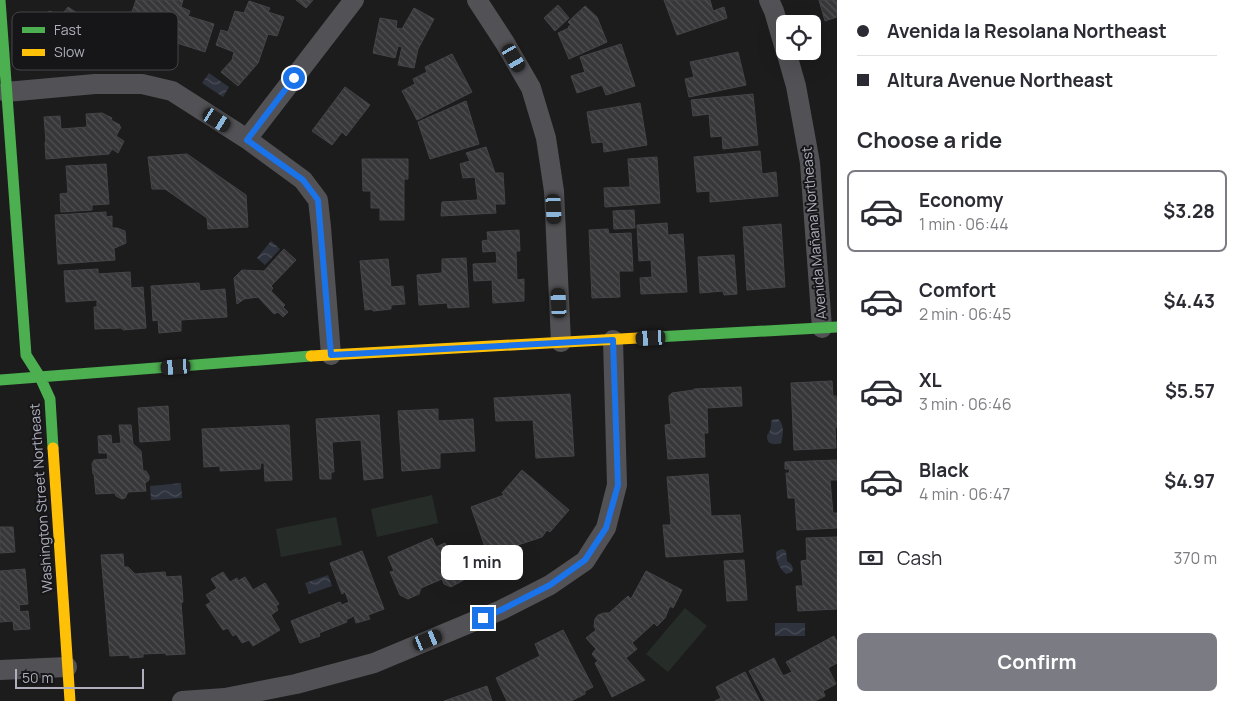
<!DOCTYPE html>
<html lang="en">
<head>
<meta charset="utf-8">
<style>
	:root { --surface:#fff; --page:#f7f7f7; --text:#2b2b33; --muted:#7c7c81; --line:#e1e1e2; --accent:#7b7b84 }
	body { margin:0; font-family:Manrope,sans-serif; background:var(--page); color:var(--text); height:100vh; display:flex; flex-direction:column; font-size:19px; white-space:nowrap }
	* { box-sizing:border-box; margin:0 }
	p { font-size:16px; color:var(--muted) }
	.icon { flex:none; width:28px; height:28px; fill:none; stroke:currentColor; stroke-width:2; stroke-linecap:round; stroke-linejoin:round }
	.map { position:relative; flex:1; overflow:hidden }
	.drawer { display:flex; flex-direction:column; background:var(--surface); width:400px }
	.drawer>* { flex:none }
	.hud { display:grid; align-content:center; height:110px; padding:0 20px; background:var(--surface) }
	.buttons { position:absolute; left:776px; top:15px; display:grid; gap:10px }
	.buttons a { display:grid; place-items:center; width:45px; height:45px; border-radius:8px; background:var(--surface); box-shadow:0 5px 20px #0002; font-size:25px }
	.scale { position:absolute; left:15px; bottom:12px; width:129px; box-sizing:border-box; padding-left:5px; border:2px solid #aeaebc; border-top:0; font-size:14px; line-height:18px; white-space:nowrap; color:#aeaebc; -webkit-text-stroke:4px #161618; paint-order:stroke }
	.end { position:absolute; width:22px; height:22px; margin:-11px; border:6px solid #1a73e8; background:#fff; box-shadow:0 0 0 2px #fff }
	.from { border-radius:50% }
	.bubble { position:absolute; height:35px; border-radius:8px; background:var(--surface); box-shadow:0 5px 20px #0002; font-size:16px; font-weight:700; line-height:35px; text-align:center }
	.car { position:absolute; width:15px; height:30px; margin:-15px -8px; border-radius:6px; box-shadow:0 0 4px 1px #0007; background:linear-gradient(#222 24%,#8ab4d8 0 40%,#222 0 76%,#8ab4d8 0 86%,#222 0) }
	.hud b { display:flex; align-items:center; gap:18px; height:48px; font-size:19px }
	.hud b+b { border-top:1px solid var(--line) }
	.hud i { width:12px; height:12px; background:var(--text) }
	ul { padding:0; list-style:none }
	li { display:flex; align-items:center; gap:15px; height:82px; margin:0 10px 8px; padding:0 10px; border:2px solid transparent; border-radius:8px }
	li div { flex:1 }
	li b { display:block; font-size:19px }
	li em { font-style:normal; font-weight:700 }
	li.on { border-color:var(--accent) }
	li>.icon { width:45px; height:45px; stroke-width:1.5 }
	h2 { padding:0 20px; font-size:22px; line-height:60px }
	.pay { display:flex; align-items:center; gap:12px; height:55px; padding:0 20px; font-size:19px }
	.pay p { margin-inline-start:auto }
	.primary-button { display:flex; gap:10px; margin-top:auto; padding:10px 20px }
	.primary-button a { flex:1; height:58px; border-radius:8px; background:var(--accent); color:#fff; font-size:20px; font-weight:700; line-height:58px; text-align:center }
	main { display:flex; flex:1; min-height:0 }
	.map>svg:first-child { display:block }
	.park { fill:#262d29 }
	.water { fill:url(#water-waves) }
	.building { fill:url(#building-back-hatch); stroke:#454448 }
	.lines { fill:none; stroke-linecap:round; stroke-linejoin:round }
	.street { stroke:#525256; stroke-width:20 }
	.fast { stroke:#4caf50; stroke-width:11 }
	.slow { stroke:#ffc107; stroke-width:11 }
	.route { stroke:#1a73e8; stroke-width:6 }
	.labels { text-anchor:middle; stroke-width:4; stroke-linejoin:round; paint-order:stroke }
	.street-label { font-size:14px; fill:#aeaebc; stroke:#161618 }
	.key { fill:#161618; stroke:#444449; stroke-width:1 }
	.key-label { font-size:14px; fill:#aeaebc }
</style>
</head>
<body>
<main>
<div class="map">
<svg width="837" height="701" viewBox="0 0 837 701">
	<defs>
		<pattern id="water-waves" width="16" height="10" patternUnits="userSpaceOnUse" patternTransform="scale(1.25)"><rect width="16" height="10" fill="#2f333e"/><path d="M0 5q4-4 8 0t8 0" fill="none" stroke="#4b4e58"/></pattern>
		<pattern id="building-back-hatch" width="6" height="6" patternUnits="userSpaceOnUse" patternTransform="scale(1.25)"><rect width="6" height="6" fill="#373638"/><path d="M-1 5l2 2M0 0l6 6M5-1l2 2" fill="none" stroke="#515153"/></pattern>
	</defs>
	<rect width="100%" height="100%" fill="#1c1c1c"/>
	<!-- park -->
	<path class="park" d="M432,495L438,523L377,537L371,509Z
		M336,517L342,545L281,557L276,529Z
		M685,608L707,626L668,672L646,654Z"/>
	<!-- water -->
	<path class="water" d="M209,73L229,87L223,97L202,83Z
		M271,241L280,249L265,265L257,258Z
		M774,419H778C785,424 783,436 781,443C776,445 768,445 767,438C767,433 769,434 770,430C771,427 771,424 771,421Z
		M181,483L182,498L151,500L150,486Z
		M783,549L786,551L787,561L791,564L793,568L792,572L786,574C779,568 776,561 776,552L779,550Z
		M328,575L332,586L309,594L305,583Z
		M775,623H805V636H775Z"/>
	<!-- building -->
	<path class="building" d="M136,0H183L181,7L190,11L188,16L214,24L205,52L127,27Z
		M296,0H313L306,8Z
		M664,0H710L713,11L724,7L727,18L677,35Z
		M819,0H837V17L825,21Z
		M249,1L270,8L268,12L284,17L277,36L268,34L258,63L238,86L221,72L232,60L234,52L216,45L221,30L228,32L235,11L244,13Z
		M558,5L569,18L555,31L544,18Z
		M585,6L597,17L607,42L569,59L558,33L569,28L568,27L571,25L568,22Z
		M68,7L97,26L125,24L126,45L109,46L107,50L82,51L62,36L60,39L55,34L53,37L46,31L44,14L50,11L56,14L57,21Z
		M414,8L434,19L418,49L414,68L398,65L402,47L398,46L395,58L373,53L380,18L397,21L396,28L402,29Z
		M621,44L635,86L606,95L602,85L577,93L571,76L585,72L580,57Z
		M738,52L746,85L689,97L685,79L694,77L690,62Z
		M452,54L472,92L417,120L402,91L415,84L413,79L427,72L425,67Z
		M345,87L370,105L346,136L342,132L332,145L312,131Z
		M753,94L758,145L723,149L722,136L711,137L709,114L693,116L691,100Z
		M466,101L479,144L430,159L418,122Z
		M640,103L647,145L604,152L603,142L592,143L587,112Z
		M102,113L112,118L111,120L120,125L119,126L121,127L116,136L124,141L118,153L112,149L109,154L46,159L45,142H46L44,117L60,116L61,129L87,127L86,114Z
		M486,147L495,173H503L505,204H495L496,213L441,216L442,202L478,200L475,177L463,178L460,164L470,161L466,153Z
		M760,151L762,174L776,172L778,196L710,202V191L697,192L694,157Z
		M187,154L246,195L248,227L208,229L207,218L165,189H152L148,157Z
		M657,157L660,203L605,207L604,188L630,187L628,159Z
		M362,159H408V179H404V220H380V208H371V191H363Z
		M106,164L109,204L92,205V210L61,212L60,194L68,193L66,166Z
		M634,210L635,228L614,229L613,211Z
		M106,212V217L112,216V228H117L125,231L126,243L117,247L114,248L115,260L58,264L55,215Z
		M667,223L668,235L683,234L687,292L641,294L640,278L652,277L651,260L639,261L637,225Z
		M781,224L785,287L747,290L743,227Z
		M608,229L609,234L631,233L633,271H619L620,297L592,298L589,230Z
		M519,230L520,251H516L517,280L524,279V301L493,303L492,280L474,281L473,264L497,263L496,251L483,252L482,241L488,240L487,232Z
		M284,249L296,260L271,286L273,288L271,291L285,305L283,307L288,312L283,317L278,312L274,314L258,297L244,299L237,304L234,278L242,270L264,271Z
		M734,255L737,294L724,295L723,291L700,293L698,257Z
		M466,258L469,307L448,308L447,303L419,305L417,275L442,273V259Z
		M388,259L391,287L403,286L405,304L391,305V309L373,311V309L365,310L360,261Z
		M98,269V274L130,272L131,288L143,287L146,328L123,330L122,328L95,329L94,307H97V300L66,302L64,271Z
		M199,283L200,291L225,289L227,317L181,320V331L159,333L158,320L153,321L151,286Z
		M832,381L833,396H836L837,409V427H835L836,448L794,450L791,383Z
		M741,387L742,406L707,408L708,433H704L705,457L668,459L665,425L671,424L669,401V396L672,393L694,390V389Z
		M570,394L574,456L536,458L533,420L496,421L494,398Z
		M168,406L170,440L140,442L138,408Z
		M438,409V421L473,419L475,451L440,453V468L402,471L398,411Z
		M379,415L383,478L364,480L361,440L332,442L334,472H331V479H320L316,419Z
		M119,425H131L133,444L141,451L143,471H146L149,476V480L145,483L146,491L128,492L125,498L122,499L116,496L115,493L96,494L94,474H93L92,464L94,460L108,459L107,453H99L98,436L111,435L112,444L121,443Z
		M289,425L292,480L265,481L264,463H261L260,469L220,471V466L204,467L202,429Z
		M836,460L837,480H830L833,513H837V528L797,530L795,498H788L786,473H790L789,469H785V462Z
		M522,470L569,510L550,532L547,530L542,537L515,546L518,555L491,564L471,507L504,495L502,493Z
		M708,474L711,516L740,515L743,552L666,557L663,525H671L667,477Z
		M0,527H13L15,552L0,553Z
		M837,537V609L798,611L796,586H803L801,561L807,560L806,538Z
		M432,538L436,547L445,543L452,560L460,557L469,577L451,587L444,584L442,579L421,588L419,594L408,599L400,595L390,572L394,571L388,557Z
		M362,551L384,609L368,615L370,619L356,623L354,616L346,620L347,622L319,633L320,636L300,643L291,621L340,602L342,605L349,602L345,592L342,594L330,563Z
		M123,554L124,567H128L135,574L165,572L166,577L181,576L183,602L181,603L185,654L166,655V653L143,654V657L130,658L129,655L110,656L101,555Z
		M744,560L747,600L727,601L724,561Z
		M25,569L28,604L19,605L20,612L28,611L30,629L14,630L13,621L0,622V571Z
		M646,571L682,590L673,608L670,606L665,618L657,626L654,623L632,643L637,649L626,658L645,680L612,697L595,663L598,661L592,654L596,649L586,638L596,630L594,626L595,619L598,615L604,613H609L628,596L631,599Z
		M223,572L230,582L237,578L238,581L245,577L253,590L265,583L279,604L276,606L278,610L271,615L280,630L253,646L249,640L242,643L236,634L233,636L228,628L223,630L206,605L211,602L206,595L217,588L211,579Z
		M563,630L593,687L585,691V694L571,701H507L496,678L540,656L535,644Z
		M834,636L837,642V663L828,668L836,684L823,691L825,696L815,701H765L749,671L774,658L783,676L792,672L786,662Z
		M745,672L760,701H715L721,698L716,687Z
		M487,686L492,701H444Z"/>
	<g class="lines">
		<!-- street -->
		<path class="street" d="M477,0L505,43L531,88L546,138L554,191L561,342
			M769,0L774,11L785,49
			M786,51L796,86L810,163L822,328
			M6,92L95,84H142L172,91L247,139L303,180L318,200L321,227L331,355
			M247,139L354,0
			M0,670L67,667
			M182,701L225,698L296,684L374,663L501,610L550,585L585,561L606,528L617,485L613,340"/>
		<!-- fast -->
		<path class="fast" d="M0,0L26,355L40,377L50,399L53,448
			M638,338L837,327
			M0,380L311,356"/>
		<!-- slow -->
		<path class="slow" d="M311,356L638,338
			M53,448L70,701"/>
	</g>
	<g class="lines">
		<!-- route -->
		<path class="route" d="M294,78L247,140L303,180L318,200L331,355L613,340L618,485L606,528L585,560L550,585L501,610L483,618"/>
	</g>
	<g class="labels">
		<!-- street labels -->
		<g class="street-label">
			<text transform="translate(814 233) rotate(-95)" y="5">Avenida Mañana Northeast</text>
			<text transform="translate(41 498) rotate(-94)" y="5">Washington Street Northeast</text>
		</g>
	</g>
	<!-- legend -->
	<rect x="12" y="12" width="166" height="58" rx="8" class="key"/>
	<rect x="22" y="27" width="23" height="6" fill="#4caf50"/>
	<rect x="22" y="49" width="23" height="7" fill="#ffc107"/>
	<g class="key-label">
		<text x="54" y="35">Fast</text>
		<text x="54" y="57">Slow</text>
	</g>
</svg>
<div class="buttons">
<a><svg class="icon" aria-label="locate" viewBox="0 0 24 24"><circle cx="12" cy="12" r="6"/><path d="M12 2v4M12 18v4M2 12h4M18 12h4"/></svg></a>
</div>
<div class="scale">50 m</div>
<i class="end from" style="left:294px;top:78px"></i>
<i class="end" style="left:483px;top:618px"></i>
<div class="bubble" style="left:441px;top:545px;width:82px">1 min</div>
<i class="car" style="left:514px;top:58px;rotate:150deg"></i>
<i class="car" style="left:217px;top:120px;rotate:123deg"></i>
<i class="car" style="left:554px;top:209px;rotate:177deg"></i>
<i class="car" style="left:559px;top:303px;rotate:357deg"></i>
<i class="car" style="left:651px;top:338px;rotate:267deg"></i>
<i class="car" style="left:176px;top:367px;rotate:266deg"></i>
<i class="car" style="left:428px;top:640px;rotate:68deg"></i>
</div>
<section class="drawer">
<div class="hud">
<b><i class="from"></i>Avenida la Resolana Northeast</b>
<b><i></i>Altura Avenue Northeast</b>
</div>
<h2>Choose a ride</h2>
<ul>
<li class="on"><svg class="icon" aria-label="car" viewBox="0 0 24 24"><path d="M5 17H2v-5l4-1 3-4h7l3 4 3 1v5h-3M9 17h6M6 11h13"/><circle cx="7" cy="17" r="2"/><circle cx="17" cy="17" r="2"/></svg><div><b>Economy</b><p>1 min · 06:44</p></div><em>$3.28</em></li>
<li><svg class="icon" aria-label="car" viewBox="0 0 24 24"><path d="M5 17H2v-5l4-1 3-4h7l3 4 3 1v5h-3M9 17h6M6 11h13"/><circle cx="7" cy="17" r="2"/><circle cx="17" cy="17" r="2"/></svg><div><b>Comfort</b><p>2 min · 06:45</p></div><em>$4.43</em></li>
<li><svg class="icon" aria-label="car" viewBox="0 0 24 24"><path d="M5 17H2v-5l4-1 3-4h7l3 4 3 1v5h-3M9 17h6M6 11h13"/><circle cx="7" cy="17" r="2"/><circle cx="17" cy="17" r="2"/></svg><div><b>XL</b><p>3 min · 06:46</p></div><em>$5.57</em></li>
<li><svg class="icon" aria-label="car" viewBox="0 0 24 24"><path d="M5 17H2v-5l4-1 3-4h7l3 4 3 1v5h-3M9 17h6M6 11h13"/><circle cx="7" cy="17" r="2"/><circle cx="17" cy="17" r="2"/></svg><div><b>Black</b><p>4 min · 06:47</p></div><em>$4.97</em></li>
</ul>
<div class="pay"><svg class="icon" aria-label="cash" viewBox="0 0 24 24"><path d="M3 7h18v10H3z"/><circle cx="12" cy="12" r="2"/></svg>Cash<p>370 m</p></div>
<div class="primary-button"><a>Confirm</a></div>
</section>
</main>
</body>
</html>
